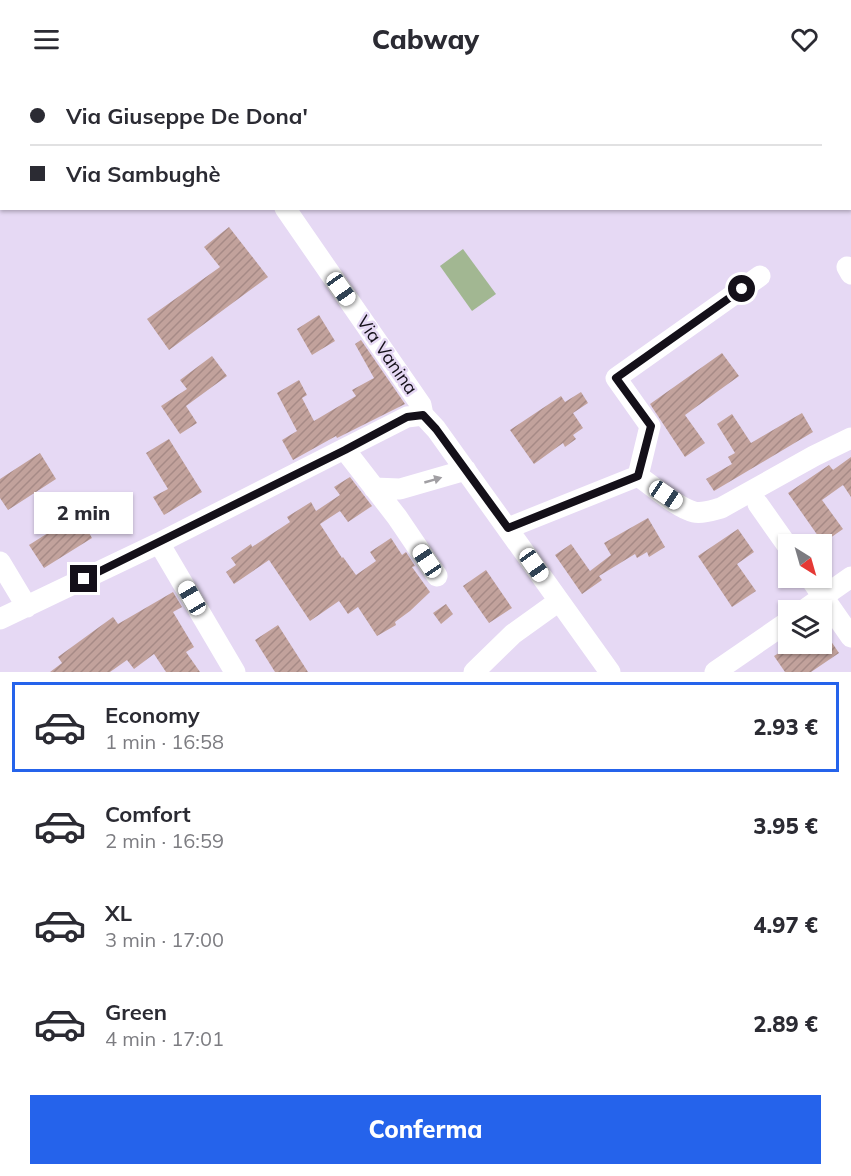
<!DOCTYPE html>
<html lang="it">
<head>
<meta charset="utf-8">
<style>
	:root { --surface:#fff; --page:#f2f2f3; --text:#2b2b33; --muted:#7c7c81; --line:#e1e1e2; --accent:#2563eb }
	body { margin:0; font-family:Mulish,sans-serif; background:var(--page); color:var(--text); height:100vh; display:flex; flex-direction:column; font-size:22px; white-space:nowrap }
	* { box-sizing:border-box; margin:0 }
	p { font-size:20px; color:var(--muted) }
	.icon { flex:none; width:33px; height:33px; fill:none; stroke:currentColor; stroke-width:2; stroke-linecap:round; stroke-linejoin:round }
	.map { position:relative; height:594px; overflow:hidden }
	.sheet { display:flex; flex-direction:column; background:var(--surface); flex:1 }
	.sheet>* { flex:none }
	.banner { position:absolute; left:0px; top:0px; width:852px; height:132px; box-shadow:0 2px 4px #0004; display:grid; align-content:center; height:132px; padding:0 30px; background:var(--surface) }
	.needle { width:39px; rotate:143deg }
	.buttons { position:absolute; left:778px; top:456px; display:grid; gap:12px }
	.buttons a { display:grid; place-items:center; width:54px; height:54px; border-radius:0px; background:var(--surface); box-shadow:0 2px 4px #0004; font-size:30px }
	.end { position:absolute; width:27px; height:27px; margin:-14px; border:8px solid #141019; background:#fff; box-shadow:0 0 0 3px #fff }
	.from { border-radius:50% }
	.bubble { position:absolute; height:42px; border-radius:0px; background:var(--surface); box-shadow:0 2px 4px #0004; font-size:20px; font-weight:800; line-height:42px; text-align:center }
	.car { position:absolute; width:18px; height:36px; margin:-18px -9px; border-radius:8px; box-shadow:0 0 4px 2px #0007; background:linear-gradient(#fff 24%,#345 0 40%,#fff 0 76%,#345 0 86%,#fff 0) }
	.banner b { display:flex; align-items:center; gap:21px; height:57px; font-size:22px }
	.banner b+b { border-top:2px solid var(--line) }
	.banner i { width:15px; height:15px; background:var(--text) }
	ul { padding:10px 0 0; list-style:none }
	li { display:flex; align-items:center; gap:18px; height:90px; margin:0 12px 9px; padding:0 18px; border:3px solid transparent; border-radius:0px }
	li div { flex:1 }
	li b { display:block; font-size:22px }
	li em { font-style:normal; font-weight:800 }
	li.current { border-color:var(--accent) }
	li>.icon { width:54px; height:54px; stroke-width:1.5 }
	.primary-button { display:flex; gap:12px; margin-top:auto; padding:12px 30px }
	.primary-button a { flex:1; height:69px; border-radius:0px; background:var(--accent); color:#fff; font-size:24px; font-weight:800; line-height:69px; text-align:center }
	header { display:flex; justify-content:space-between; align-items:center; height:78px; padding:0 30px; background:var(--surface); font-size:27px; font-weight:800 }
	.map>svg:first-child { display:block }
	.pitch { fill:#a2b792 }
	.building { fill:url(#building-hatch) }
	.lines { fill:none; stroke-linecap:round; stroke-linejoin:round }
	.minor { stroke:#fff; stroke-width:21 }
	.oneway { fill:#a19fa3 }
	.route { stroke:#141019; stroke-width:8 }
	.labels { text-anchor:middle; stroke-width:5; stroke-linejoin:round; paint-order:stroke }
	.street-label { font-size:18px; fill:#141019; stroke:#e6d9f4 }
</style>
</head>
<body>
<header><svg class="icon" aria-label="menu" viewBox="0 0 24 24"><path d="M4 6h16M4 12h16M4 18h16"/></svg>Cabway<svg class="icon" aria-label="heart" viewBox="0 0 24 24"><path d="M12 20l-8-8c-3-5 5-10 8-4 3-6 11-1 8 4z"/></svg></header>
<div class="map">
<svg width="851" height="594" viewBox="0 0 851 594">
	<defs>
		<pattern id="building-hatch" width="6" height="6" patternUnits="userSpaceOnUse" patternTransform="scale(1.5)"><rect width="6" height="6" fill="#c2a29c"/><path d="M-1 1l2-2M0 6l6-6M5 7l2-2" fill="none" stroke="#a68a86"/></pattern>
	</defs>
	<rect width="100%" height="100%" fill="#e6d9f4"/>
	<!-- pitch -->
	<path class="pitch" d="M463,171L496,216L472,233L440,188Z"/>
	<!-- building -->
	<path class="building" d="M229,149L268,199L169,272L147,241L220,189L204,169Z
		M319,237L335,263L312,277L297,251Z
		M361,262L405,326L337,360L336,358L293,382L282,362L297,353L277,315L299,302L307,317L302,320L314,343L356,318L352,312L374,300L355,266Z
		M722,275L739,298L685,337L705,365L685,379L650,326Z
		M212,278L227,298L186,328L197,345L180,356L161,328L187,311L180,302Z
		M581,314L588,325L573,335L583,350L573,357L576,361L565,369L563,365L534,386L510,352L561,318L565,324Z
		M802,335L813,354L714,413L706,401L732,386L728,379L735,375L717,346L732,336L751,365Z
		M169,361L202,414L164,437L153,419L168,411L146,375Z
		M40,375L56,401L8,432L0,420V401Z
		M851,379V419L843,407L822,422L843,451L823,465L788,415L829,387L833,392Z
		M350,399L372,428L348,444L340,433L320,446L342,480L343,479L356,497L376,483L370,474L391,460L402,477L406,474L415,488L412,489L430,514L410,533L395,544L396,547L377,558L358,529L348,536L339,523L310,543L269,482L234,506L226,494L236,487L231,480L251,466L252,469L290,444L287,439L311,424L316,433L340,417L334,409Z
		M78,436L92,460L44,490L29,467Z
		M648,440L665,469L649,479L647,474L637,480L635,476L599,498L602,502L582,516L555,477L571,466L590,493L611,477L604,465Z
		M738,451L754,474L737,486L756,513L732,529L698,478Z
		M486,492L512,530L489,545L463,508Z
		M173,514L182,529L173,534L194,569L186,574L200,594H166L154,576L134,591L127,582L110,594H50L62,585L58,579L113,539L118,546Z
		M446,526L453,536L441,546L433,535Z
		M278,547L308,594H275L255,562Z
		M822,550L839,575L811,594H785L774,578L793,566H822Z"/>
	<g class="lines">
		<!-- minor -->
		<path class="minor" d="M194,0L195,2
			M285,130L421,327L423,337
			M847,189L851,196
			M423,337L436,351L610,594
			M345,372L397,439L437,498
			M638,398L650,348L616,300L760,198
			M638,398C653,408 677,430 694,434C703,436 713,432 721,430L814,378L851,360
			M374,410L400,411L466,392
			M758,426L789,470
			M508,450L638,398
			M159,465L235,594
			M0,484L27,529
			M810,500L851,559
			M804,532L851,499
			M0,541L159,465L407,339L423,337
			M474,594L513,556L559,523
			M715,594L789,543"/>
	</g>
	<!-- one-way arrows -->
	<defs><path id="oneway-solid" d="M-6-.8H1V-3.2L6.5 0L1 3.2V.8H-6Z" transform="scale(1.5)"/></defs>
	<use class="oneway" href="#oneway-solid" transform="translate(433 402) rotate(-16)"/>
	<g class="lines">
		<!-- route -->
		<path class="route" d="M84,501L345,372L407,339L423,337L436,351L508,450L638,398L651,348L616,300L742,211"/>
	</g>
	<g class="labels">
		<!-- street labels -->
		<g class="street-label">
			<text transform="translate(387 277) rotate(55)" y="6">Via Vanina</text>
		</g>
	</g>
</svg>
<div class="buttons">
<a><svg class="needle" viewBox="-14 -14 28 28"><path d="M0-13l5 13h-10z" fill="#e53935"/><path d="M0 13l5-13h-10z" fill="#7c7c81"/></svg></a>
<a><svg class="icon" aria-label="layers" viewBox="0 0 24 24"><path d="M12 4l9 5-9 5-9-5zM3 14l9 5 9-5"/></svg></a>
</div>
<i class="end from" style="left:742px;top:211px"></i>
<i class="end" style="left:84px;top:501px"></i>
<div class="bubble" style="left:34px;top:414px;width:99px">2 min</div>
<i class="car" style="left:341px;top:211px;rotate:145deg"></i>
<i class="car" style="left:666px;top:417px;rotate:124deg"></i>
<i class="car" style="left:427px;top:483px;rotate:326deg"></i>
<i class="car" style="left:534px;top:487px;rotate:145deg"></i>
<i class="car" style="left:192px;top:520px;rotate:330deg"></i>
<div class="banner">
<b><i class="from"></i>Via Giuseppe De Dona'</b>
<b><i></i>Via Sambughè</b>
</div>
</div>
<section class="sheet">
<ul>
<li class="current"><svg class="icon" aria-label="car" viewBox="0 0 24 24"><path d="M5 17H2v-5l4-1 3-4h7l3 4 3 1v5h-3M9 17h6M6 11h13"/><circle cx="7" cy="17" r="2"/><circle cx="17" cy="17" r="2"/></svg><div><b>Economy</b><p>1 min · 16:58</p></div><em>2.93 €</em></li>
<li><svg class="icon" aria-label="car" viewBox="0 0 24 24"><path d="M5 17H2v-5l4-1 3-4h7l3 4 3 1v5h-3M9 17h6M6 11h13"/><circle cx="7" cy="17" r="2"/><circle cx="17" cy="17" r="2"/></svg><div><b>Comfort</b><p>2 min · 16:59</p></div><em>3.95 €</em></li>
<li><svg class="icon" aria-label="car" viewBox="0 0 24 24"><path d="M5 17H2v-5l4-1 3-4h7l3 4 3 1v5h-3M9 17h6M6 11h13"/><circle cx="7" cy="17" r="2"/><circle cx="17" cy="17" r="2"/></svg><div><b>XL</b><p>3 min · 17:00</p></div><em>4.97 €</em></li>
<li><svg class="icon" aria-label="car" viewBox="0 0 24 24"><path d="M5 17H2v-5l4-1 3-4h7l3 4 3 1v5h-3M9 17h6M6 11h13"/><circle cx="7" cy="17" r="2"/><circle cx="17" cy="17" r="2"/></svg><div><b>Green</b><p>4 min · 17:01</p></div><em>2.89 €</em></li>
</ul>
<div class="primary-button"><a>Conferma</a></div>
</section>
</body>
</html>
